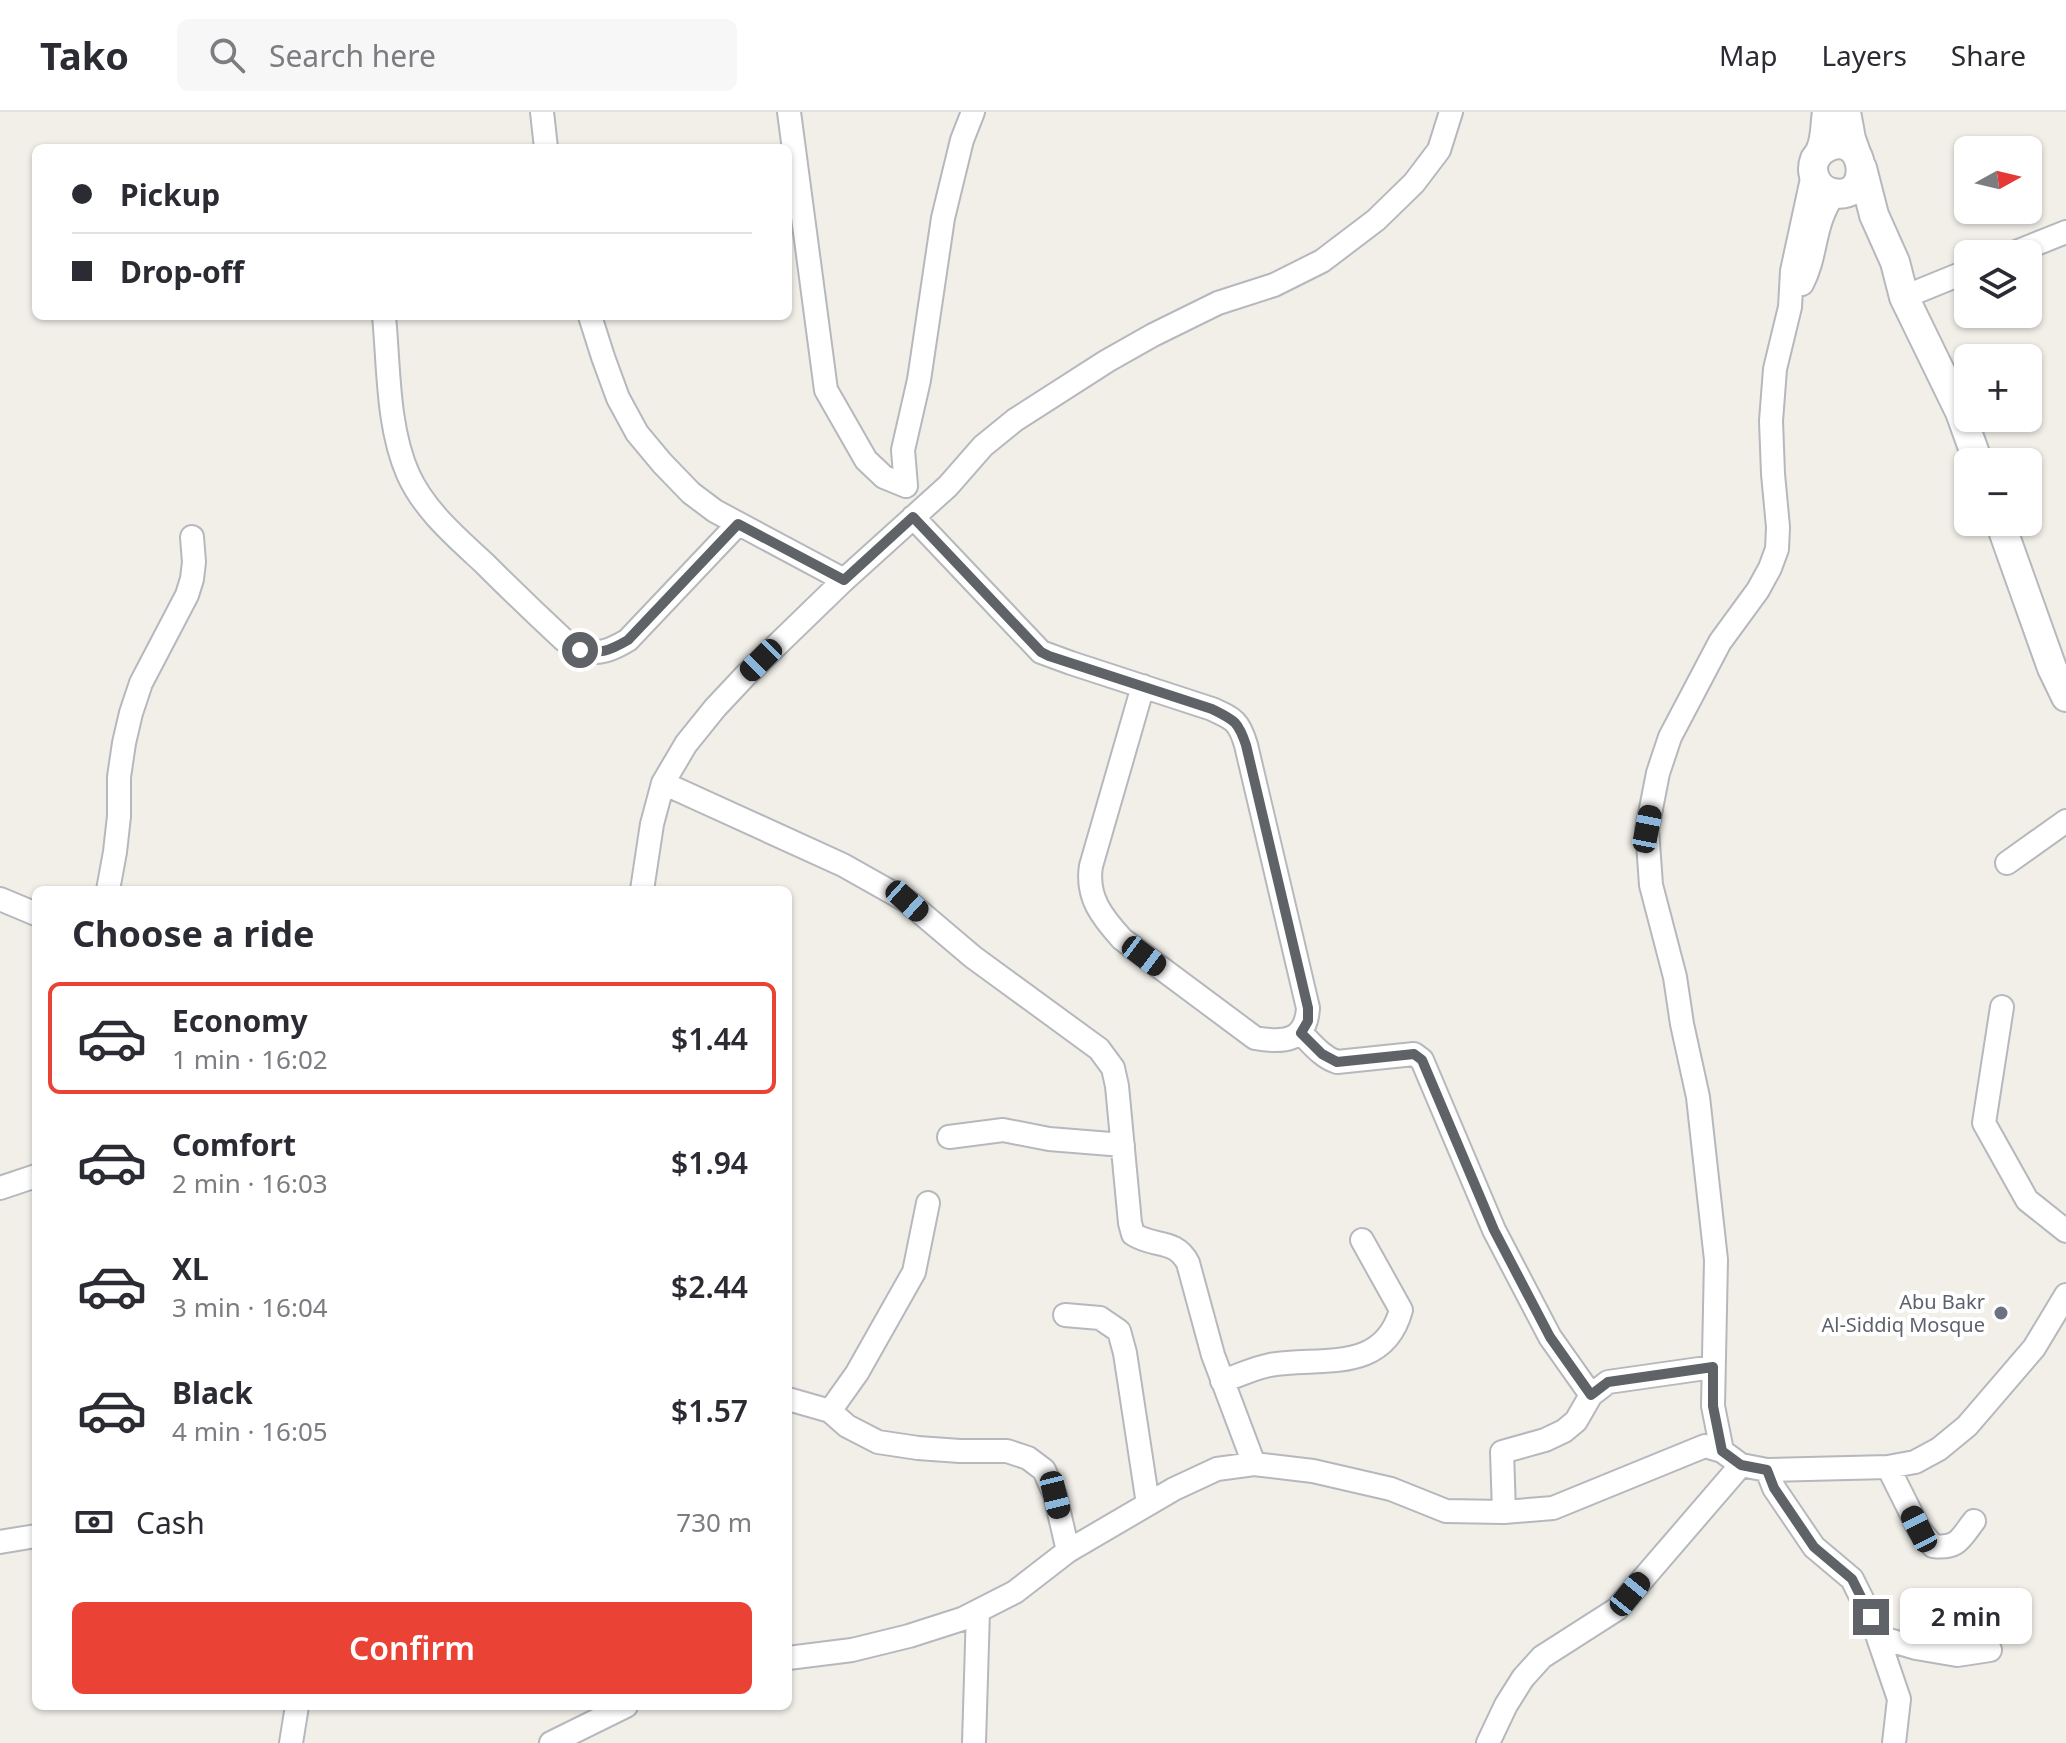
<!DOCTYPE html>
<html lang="en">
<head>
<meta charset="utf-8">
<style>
	:root { --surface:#fff; --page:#f7f7f7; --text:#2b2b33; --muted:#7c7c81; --line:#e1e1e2; --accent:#ea4335 }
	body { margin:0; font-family:"Noto Sans",sans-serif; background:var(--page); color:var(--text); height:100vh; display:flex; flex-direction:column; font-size:30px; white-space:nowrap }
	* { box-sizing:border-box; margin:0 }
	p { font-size:26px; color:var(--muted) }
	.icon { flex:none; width:44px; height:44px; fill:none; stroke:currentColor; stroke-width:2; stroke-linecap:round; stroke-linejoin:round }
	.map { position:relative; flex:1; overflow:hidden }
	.details { position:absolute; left:32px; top:774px; width:760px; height:824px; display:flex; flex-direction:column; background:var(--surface); border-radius:12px; box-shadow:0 2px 6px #0004 }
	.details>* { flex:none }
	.banner { position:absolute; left:32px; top:32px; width:760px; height:176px; border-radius:12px; box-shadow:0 2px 6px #0004; display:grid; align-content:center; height:176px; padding:0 40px; background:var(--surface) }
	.needle { width:52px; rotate:82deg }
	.tools { position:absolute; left:1954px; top:24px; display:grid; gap:16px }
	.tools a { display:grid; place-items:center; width:88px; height:88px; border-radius:12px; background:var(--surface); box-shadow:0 2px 6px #0004; font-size:40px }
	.end { position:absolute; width:36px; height:36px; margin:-18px; border:10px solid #5f6368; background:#fff; box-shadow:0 0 0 4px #fff }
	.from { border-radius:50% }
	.bubble { position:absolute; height:56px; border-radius:12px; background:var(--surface); box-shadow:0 2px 6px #0004; font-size:26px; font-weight:600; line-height:56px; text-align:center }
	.car { position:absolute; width:24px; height:48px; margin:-24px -12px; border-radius:10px; box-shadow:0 0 6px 2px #0007; background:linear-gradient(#222 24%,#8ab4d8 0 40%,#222 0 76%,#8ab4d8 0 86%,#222 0) }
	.banner b { display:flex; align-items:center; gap:28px; height:76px; font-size:30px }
	.banner b+b { border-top:2px solid var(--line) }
	.banner i { width:20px; height:20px; background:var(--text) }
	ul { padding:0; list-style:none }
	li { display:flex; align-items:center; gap:24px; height:112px; margin:0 16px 12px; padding:0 24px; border:4px solid transparent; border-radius:12px }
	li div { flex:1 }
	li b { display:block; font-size:30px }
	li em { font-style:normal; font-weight:600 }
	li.active { border-color:var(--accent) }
	li>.icon { width:72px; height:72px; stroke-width:1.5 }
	h2 { padding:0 40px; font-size:36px; line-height:96px }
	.pay { display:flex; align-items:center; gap:20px; height:88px; padding:0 40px; font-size:30px }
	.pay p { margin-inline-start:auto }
	.cta { display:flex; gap:16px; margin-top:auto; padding:16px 40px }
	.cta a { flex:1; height:92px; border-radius:12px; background:var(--accent); color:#fff; font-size:32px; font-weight:600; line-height:92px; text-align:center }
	header { display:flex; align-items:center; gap:48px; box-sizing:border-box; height:112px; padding:0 40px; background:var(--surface); border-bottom:2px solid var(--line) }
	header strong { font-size:38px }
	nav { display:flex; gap:44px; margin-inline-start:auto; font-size:28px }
	.search { width:560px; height:72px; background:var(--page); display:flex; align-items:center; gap:20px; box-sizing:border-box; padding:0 28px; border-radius:12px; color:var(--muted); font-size:30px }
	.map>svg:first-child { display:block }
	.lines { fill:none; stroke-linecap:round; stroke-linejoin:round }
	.minor-casing { stroke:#b5b8bc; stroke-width:26 }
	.tertiary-casing { stroke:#b5b8bc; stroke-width:32 }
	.minor { stroke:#fff; stroke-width:22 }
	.tertiary { stroke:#fff; stroke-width:28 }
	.route { stroke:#5f6368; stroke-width:10 }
	.worship-dot { fill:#6b7280; stroke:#fff; stroke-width:3 }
	.labels { text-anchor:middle; stroke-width:8; stroke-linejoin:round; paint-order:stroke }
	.worship-label { font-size:20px; fill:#5b616d; stroke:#fff; text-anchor:end }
</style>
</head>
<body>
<header>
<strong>Tako</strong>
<div class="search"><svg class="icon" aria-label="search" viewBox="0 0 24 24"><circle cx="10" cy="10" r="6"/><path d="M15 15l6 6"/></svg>Search here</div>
<nav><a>Map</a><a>Layers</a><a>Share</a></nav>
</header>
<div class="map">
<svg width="2066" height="1631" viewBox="0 0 2066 1631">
	<rect width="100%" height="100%" fill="#f1efe8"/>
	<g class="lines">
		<defs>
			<path id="minor" d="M542,0L546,36
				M789,0L826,278L866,348L884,365L906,374L903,338L919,268L943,106L962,28L973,0
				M2011,142L2066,120
				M1802,172C1818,142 1812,112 1835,81
				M1904,185L1968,159
				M384,204C389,255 387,314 408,362C424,398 456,425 484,451C510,477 537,503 564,528C590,544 602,544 628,528L738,412
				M590,204L603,245L618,286L637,321L662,351L691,381L715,399L844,468
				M913,405L1041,540L1071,551L1212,597C1234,607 1239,609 1246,633L1308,896C1306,930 1283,931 1255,926L1122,827C1102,805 1086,785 1091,754L1143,574
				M663,671L843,753L907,789L973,845L1099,937L1113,956L1117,974L1130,1111L1133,1122C1154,1136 1175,1126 1188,1151L1213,1243L1254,1352
				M2007,751L2066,709
				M108,778L115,740L119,704V665L124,631L131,601L141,571L187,483L192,467L194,450L192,425
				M642,778L652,712L663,671L686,632L715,596L745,564L844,468L948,374L983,334L1015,308L1107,249L1153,223L1218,191L1274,173L1322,149L1376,108L1414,71L1439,38L1451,0
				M0,787L36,802
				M2002,895L1984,1011L2027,1088L2066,1119
				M1301,921C1312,932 1322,945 1337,950L1414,942L1422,948L1494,1118L1550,1225L1591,1283
				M949,1025L1003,1018L1049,1027L1123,1033
				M0,1076L36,1064
				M1065,1203L1100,1206L1119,1219L1125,1241L1148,1392
				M1222,1269C1238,1264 1254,1256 1270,1253C1320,1244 1383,1263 1401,1198L1362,1128
				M788,1287L830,1299L847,1314L878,1330L918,1336L960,1339H1007L1028,1346L1044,1358L1055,1383L1068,1439
				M830,1299L857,1261L914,1160L928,1091
				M1722,1339L1713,1294L1716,1148L1698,985L1682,912L1675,865L1651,773L1647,717L1658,661L1670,625L1720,530L1758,478L1770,456L1777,437L1778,415L1773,362L1771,309L1775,257L1790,195L1792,159L1813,62
				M1888,1355L1919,1417L1933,1434C1958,1437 1960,1427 1974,1409
				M1767,1358L1774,1376L1814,1435L1852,1467L1871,1505L1899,1587L1894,1631
				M1504,1400L1502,1340L1545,1328L1564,1319L1576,1309L1591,1283L1608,1270L1713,1255
				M0,1430L36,1424
				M1879,1525L1916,1536L1957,1543L1990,1538
				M788,1546L852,1538L909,1524L962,1507L1015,1480L1068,1439L1174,1377L1217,1357L1254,1352L1313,1359L1391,1377L1446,1399L1504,1400L1553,1396L1705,1334L1722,1339L1741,1353
				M291,1631L297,1594
				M551,1631L626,1594
				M974,1631L978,1499
				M1488,1631L1506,1593L1523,1566L1542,1545L1617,1497L1741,1353L1767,1358L1888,1355L1915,1350L1939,1337L1967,1314L2034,1236L2066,1183"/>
			<path id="tertiary" d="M1846,0L1851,27L1856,41
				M1821,39C1865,9 1877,90 1833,81C1818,78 1809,62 1815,47C1817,44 1820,41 1821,37C1826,26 1825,11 1827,0
				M1862,56L1874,103L1895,150L1904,185L1960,300L1978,350
				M2000,410L2052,556L2066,585"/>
		</defs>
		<!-- minor casing -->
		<use href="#minor" class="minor-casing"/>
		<!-- tertiary casing -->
		<use href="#tertiary" class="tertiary-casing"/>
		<!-- minor -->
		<use href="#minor" class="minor"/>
		<!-- tertiary -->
		<use href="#tertiary" class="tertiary"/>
	</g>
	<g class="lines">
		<!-- route -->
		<path class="route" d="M580,538C601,542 609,539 628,528L738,412L844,468L913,405L1041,540L1049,544L1212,597C1234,608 1238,609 1246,633L1308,896V909L1301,921L1322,942L1337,950L1414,942L1422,948L1494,1118L1550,1225L1591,1283L1608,1270L1713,1255V1294L1722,1339L1741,1353L1767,1358L1774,1376L1814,1435L1852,1467L1871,1505"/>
	</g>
	<!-- markers -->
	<circle class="worship-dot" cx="2001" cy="1201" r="8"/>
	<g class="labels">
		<!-- worship labels -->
		<g class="worship-label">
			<text x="1985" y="1197">Abu Bakr<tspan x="1985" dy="23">Al-Siddiq Mosque</tspan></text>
		</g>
	</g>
</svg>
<div class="tools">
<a><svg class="needle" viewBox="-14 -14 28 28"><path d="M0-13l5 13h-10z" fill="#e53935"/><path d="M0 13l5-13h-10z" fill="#7c7c81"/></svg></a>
<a><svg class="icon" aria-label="layers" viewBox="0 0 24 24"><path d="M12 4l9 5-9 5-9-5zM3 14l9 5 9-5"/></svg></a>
<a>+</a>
<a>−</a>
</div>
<i class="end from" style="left:580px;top:538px"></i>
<i class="end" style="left:1871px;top:1505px"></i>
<div class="bubble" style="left:1900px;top:1476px;width:132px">2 min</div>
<i class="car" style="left:761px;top:548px;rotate:225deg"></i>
<i class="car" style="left:1647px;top:717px;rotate:11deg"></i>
<i class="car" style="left:907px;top:789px;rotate:132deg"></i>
<i class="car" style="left:1144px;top:844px;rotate:127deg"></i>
<i class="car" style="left:1055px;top:1383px;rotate:166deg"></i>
<i class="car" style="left:1919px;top:1417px;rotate:333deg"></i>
<i class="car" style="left:1630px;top:1482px;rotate:39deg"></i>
<div class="banner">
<b><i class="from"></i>Pickup</b>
<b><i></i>Drop-off</b>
</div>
<section class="details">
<h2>Choose a ride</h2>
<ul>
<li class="active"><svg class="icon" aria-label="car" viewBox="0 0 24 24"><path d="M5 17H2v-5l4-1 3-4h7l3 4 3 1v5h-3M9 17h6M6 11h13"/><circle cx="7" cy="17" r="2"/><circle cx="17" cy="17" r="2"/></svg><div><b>Economy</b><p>1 min · 16:02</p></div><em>$1.44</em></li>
<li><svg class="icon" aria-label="car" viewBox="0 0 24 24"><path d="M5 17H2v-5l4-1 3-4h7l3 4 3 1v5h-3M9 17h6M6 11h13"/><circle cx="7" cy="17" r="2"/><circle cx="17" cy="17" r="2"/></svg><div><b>Comfort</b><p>2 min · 16:03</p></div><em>$1.94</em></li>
<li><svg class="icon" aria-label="car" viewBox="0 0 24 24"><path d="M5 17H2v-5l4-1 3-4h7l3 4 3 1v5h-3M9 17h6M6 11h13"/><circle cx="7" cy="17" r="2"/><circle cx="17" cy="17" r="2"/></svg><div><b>XL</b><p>3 min · 16:04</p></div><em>$2.44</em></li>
<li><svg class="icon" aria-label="car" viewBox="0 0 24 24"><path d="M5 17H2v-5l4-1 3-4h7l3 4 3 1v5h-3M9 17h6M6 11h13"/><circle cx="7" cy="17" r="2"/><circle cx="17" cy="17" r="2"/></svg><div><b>Black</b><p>4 min · 16:05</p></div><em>$1.57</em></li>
</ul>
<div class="pay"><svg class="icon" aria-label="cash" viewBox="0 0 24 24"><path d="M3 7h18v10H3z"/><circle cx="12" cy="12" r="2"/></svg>Cash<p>730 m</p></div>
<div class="cta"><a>Confirm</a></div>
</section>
</div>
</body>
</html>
